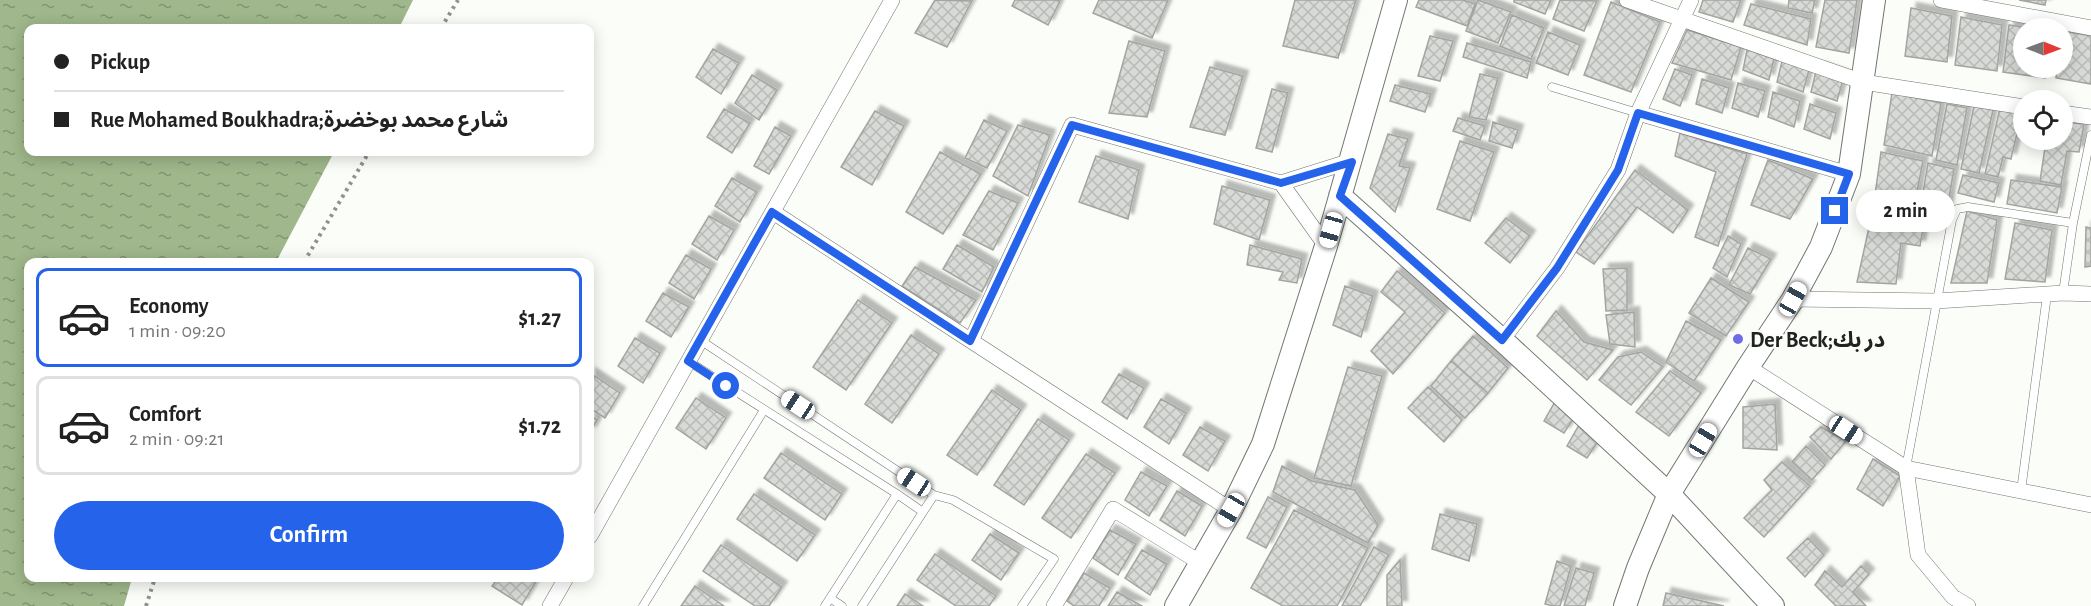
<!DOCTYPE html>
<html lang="en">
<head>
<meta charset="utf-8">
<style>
	:root { --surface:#fff; --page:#f6f6f6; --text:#222; --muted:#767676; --line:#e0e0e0; --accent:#2563eb }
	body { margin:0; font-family:"Alegreya Sans","Noto Sans Arabic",sans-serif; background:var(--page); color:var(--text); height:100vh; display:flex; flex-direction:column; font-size:22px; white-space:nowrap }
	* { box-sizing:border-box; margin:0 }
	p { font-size:20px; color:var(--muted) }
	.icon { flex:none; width:33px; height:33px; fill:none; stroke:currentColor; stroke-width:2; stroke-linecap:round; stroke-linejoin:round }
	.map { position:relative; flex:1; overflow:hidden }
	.sheet { position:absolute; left:24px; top:258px; width:570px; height:324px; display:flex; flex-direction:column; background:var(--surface); border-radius:12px; box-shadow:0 3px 15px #0003 }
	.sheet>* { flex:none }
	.top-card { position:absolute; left:24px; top:24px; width:570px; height:132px; border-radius:12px; box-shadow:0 3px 15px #0003; display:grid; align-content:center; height:132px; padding:0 30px; background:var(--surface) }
	.needle { width:39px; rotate:91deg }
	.controls { position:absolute; left:2013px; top:18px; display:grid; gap:12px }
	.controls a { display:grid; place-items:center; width:60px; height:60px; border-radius:50%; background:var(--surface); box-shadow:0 3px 15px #0003; font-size:30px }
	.end { position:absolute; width:27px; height:27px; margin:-14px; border:8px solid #2563eb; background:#fff; box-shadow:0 0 0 3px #fff }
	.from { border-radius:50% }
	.bubble { position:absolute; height:42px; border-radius:21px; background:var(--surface); box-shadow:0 3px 15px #0003; font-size:20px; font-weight:600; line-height:42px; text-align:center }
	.car { position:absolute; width:18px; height:36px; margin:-18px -9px; border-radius:8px; box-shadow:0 0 4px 2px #0007; background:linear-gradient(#fff 24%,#345 0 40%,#fff 0 76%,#345 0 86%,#fff 0) }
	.top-card b { display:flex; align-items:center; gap:21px; height:57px; font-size:22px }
	.top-card b+b { border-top:2px solid var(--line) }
	.top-card i { width:15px; height:15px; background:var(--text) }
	ul { padding:10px 0 0; list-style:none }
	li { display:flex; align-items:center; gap:18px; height:99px; margin:0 12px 9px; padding:0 18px; border:3px solid var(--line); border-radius:12px }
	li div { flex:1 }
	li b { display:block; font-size:22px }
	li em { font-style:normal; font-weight:600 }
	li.on { border-color:var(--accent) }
	li>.icon { width:54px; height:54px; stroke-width:1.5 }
	.primary-button { display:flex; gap:12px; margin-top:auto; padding:12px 30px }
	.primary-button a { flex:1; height:69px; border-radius:36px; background:var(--accent); color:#fff; font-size:24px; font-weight:600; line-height:69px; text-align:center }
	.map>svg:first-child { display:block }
	.water { fill:url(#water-ripples) }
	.building { fill:url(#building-cross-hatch); stroke:#a3a5a1; stroke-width:1.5; filter:url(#shadow) }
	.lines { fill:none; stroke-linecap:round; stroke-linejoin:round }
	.lane-casing { stroke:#747672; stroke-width:9 }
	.street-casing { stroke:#747672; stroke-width:16 }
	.secondary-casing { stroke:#747672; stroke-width:24 }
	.path { stroke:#90928f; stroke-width:4; stroke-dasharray:3 4.5; stroke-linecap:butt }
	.lane { stroke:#fff; stroke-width:8 }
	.street { stroke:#fff; stroke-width:15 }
	.secondary { stroke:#fff; stroke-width:22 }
	.route { stroke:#2563eb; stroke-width:8 }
	.poi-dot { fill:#706ce7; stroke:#fafdf8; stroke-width:2 }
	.labels { text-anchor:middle; stroke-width:4.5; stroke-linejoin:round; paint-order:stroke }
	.poi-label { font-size:22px; font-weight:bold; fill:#212221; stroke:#fafdf8; text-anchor:start }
</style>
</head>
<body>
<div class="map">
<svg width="2091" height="606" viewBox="0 0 2091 606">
	<defs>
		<pattern id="water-ripples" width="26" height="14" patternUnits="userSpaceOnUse" patternTransform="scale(1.5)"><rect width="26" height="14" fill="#9fb78b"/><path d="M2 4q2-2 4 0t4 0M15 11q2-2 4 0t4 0" fill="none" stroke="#819471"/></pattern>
		<pattern id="building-cross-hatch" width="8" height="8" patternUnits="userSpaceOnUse" patternTransform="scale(1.5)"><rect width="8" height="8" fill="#d7dad6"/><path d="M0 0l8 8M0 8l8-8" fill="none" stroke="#b8bbb7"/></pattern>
		<filter id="shadow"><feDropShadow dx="5.5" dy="-5.5" stdDeviation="1.5" flood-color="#0004"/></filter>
	</defs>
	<rect width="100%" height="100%" fill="#fafdf8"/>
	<!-- water -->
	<path class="water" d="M0,0H413L399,28H28V152H334L276,262H28V578H132L124,606H0Z"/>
	<!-- building -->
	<path class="building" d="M935,0L972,1L947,47L915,33Z
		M1015,0H1057L1060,1L1048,25L1012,6Z
		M1099,0H1168L1152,38L1093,13Z
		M1295,0H1356L1338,58L1283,46Z
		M1419,0H1463L1475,4L1467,26L1416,7Z
		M1478,0L1511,12L1498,43L1466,31Z
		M1514,0H1551L1545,14L1514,2Z
		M1560,0L1597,1L1584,31L1553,19Z
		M1703,0H1741L1733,22L1699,12Z
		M1789,0H1815L1812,13L1788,8Z
		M1825,0H1857L1849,53L1816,47Z
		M2019,0H2046L2045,5Z
		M1611,2L1660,22L1631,92L1584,75Z
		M1751,4L1811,19L1807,45L1744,25Z
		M1911,8L1952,16L1947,62L1905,56Z
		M1512,15L1544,28L1531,59L1500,46Z
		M1961,17L2002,25L1997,71L1955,65Z
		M2009,25L2032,28H2024V68H2046L2045,78L2003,72Z
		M1687,30L1741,47L1731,80L1672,63Z
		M2062,31L2091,36V84L2056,78L2057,68H2062Z
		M1548,32L1580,45L1568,75L1536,63Z
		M1430,36L1453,41L1440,81L1418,76Z
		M1129,41L1165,51L1147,117L1109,113Z
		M1467,43L1531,62L1527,78L1463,57Z
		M1748,45L1775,54L1769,80L1743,70Z
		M713,49L739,63L721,94L696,77Z
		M1783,57L1810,66L1803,92L1777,82Z
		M1210,67L1243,76L1225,135L1190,127Z
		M1817,67L1844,76L1837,101L1811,92Z
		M1675,69L1692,75L1680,106L1663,99Z
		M1480,74L1498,78L1486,120L1469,117Z
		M752,75L777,90L759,120L735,103Z
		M1702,79L1729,88L1722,113L1696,104Z
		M1738,83L1765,91L1758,117L1732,108Z
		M1395,85L1431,94L1425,112L1390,101Z
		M1272,89L1288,93L1272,152L1256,148Z
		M1773,92L1800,101L1794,127L1768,117Z
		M1892,93L1941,103L1932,156L1884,145Z
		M1810,104L1836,113L1830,139L1804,129Z
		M1947,104L1967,108L1957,165L1936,160Z
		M1974,106L1993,110L1979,173L1961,169Z
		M2000,108L2024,114V126L2019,125L2011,159L2003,157L1998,177L1985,174Z
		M724,109L750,123L732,153L707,137Z
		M875,111L904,126L872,185L841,167Z
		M1458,118L1485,126L1480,140L1453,131Z
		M984,120L1007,131L987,168L965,158Z
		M1493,122L1518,130L1512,148L1489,141Z
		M2062,122L2084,124L2079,152L2067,151L2061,185L2040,181L2046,141L2062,140Z
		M1018,125L1050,135L1028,196L993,176Z
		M775,127L791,136L769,174L754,166Z
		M1680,133L1747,154L1718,246L1695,237L1716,172L1675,156Z
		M1388,134L1408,139L1399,166L1410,168L1395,212L1370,188Z
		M1460,141L1494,152L1470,221L1437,209Z
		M940,152L981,174L943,234L906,212Z
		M1881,152L1923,161L1912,217L1873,209Z
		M1096,156L1139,170L1128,219L1079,202Z
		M1768,160L1813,179L1790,219L1751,205Z
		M1928,163L1954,169L1945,221L1919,217Z
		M1635,170L1688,210L1673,233L1637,207L1594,264L1576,252Z
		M1963,175L1999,183L1994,202L1958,193Z
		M732,178L757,192L740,222L715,206Z
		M2011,180L2062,187L2057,213L2007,204Z
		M1222,186L1270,200L1259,240L1214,224Z
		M989,191L1018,203L993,250L963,235Z
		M1967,211L1997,220L1987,283H1951Z
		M709,216L734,230L717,260L692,244Z
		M1506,218L1530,236L1510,263L1485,243Z
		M1871,218L1924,222L1920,246L1901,243L1896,284L1857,282Z
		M2015,223L2052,230L2045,282L2005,279Z
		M2086,227L2091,228V266L2085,267Z
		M1728,236L1741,244L1727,277L1713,268Z
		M957,245L994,267L982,292L943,269Z
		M1250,245L1302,259L1297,283L1279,280L1283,272L1247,265Z
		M1748,248L1771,259L1750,294L1729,285Z
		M686,255L711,269L694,299L669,283Z
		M915,267L976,300L960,323L902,286Z
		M1627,268V310L1606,311L1603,269Z
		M1397,271L1445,313L1393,374L1371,351L1405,312L1381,292Z
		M1711,278L1749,302L1726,336L1689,313Z
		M1345,286L1373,296L1361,337L1333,325Z
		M663,293L689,307L671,337L646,321Z
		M858,300L892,323L846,390L813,367Z
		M1556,311L1584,342L1613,350L1587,380L1537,336Z
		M1634,312L1635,347L1610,344L1606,315Z
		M1686,321L1721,340L1694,381L1666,362Z
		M911,335L939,354L892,423L865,404Z
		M1473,336L1508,368L1488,393L1451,361Z
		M635,338L660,353L643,383L618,366Z
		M1641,352L1663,367L1631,405L1599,380L1618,357Z
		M1451,361L1488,393L1465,418L1431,386Z
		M1348,367L1382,376L1351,486L1314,478Z
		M1670,371L1701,393L1669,436L1636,412Z
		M590,373L620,393L605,418L590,408Z
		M1119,374L1144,388L1127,419L1102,402Z
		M1428,387L1462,420L1444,442L1408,408Z
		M992,390L1021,410L977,475L947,455Z
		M696,398L726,418L706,449L676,428Z
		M1161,399L1186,413L1169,444L1144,427Z
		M1556,400L1577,413L1564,433L1544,421Z
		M1775,404L1777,450L1743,448V407Z
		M590,415L597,420L590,433Z
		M1038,419L1069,440L1024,505L994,485Z
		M1579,425L1600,438L1587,458L1567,446Z
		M1200,427L1225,441L1208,471L1183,455Z
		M1821,427L1846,441L1831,459L1810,437Z
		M1806,446L1825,465L1812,480L1792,462Z
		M781,453L842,494L825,520L764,478Z
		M1086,454L1115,473L1071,538L1042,518Z
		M1873,459L1900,476L1883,506L1857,489Z
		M1782,462L1810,486L1764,537L1744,518L1772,490L1764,480Z
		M1282,466L1312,481L1355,490L1378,525L1368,543L1273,492Z
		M1141,472L1167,486L1149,516L1125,500Z
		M1177,491L1202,506L1185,536L1160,520Z
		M754,494L815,535L797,561L737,519Z
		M1268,497L1287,507L1266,548L1247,538Z
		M1294,510L1368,548L1337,606H1283L1251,588Z
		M1440,514L1477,524L1469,561L1432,549Z
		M1110,530L1136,544L1118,575L1093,558Z
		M990,534L1019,553L1001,580L972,560Z
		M1808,538L1824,555L1805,577L1787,558Z
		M721,545L782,587L769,606H755L703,571Z
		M1374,547L1389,555L1360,606H1342Z
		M1142,550L1167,564L1150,595L1125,578Z
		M935,554L996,596L989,606H956L917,580Z
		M1400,560L1402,606H1387V575Z
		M1557,561L1571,566L1560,606H1553L1545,604Z
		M1861,566L1869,574L1853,592L1866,606H1836L1815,585L1825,571L1842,587Z
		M1576,568L1594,573L1585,606H1564Z
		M1084,573L1110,588L1099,606H1074L1067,601Z
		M498,578H538L522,605L492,586Z
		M695,586L724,606H681Z
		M1117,592L1142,606H1108Z
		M1666,593L1724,606H1663Z
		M905,594L923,606H897Z"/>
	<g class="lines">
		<defs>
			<path id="lane" d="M1552,87L1638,113
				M2063,293L2073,223L2091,135
				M700,340L934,495L862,606
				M688,361L897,494L825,606
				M1906,468L1952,220L1957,209L1968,207L2073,223
				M2021,491L2047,295
				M897,494L923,512
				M934,495L953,500L1054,559L1022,606
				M830,598L842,606
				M643,606L764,410"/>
			<path id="street" d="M1627,0L1863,82L2024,107
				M1941,0L2091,28
				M1638,113L1849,174
				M2062,113L2091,117
				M1281,183L1351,161
				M773,212L1231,510
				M1793,299L1936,301L2063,293L2091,294
				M1502,340L1557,268L1618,170L1638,113L1691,0
				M971,341L1072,125L1281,183L1326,246
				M1748,367L1906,468L1918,555L1953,597L1968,606
				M1906,468L2091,505
				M590,536L892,0
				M550,606L566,578
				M1054,606L1113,509L1201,563"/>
			<path id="secondary" d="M1340,196L1502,340L1669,494L1773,606
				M1176,606L1231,510L1263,444L1326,246L1396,0
				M1625,606L1638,568L1669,494L1748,367L1793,299L1821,247L1849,174L1874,0"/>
		</defs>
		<!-- lane casing -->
		<use href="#lane" class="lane-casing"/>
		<!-- street casing -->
		<use href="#street" class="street-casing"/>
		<!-- secondary casing -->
		<use href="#secondary" class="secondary-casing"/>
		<!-- path -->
		<path class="path" d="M441,28L458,0
			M304,262L369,152
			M146,606L155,578"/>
		<!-- lane -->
		<use href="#lane" class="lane"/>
		<!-- street -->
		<use href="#street" class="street"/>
		<!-- secondary -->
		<use href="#secondary" class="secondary"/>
	</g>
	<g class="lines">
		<!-- route -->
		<path class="route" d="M726,386L688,361L772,212L970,341L1072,125L1281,183L1352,162L1340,196L1502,340L1557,268L1600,199L1618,170L1638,113L1849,174L1835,211"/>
	</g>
	<!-- markers -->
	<circle class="poi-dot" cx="1738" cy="339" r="6"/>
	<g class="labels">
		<!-- poi labels -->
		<g class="poi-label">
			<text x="1750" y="347">Der Beck;در بك</text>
		</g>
	</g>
</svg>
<div class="controls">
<a><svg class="needle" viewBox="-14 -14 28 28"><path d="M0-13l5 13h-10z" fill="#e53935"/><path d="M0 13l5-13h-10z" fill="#767676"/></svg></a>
<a><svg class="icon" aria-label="locate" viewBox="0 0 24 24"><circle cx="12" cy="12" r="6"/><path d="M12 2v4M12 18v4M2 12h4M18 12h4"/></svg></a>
</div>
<i class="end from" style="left:726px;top:386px"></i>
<i class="end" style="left:1835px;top:211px"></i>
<div class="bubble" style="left:1856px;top:190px;width:99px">2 min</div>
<i class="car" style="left:1331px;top:230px;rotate:196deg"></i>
<i class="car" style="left:1793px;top:299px;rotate:29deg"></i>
<i class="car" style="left:798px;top:405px;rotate:303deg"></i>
<i class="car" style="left:1846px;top:430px;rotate:123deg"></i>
<i class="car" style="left:1703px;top:440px;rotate:31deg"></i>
<i class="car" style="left:914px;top:482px;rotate:303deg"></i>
<i class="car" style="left:1231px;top:510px;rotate:210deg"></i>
<div class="top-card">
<b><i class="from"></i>Pickup</b>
<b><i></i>Rue Mohamed Boukhadra;شارع محمد بوخضرة</b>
</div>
<section class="sheet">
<ul>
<li class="on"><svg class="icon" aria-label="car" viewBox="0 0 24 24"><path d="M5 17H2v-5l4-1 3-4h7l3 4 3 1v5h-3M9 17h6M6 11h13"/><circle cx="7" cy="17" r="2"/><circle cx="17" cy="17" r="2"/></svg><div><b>Economy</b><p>1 min · 09:20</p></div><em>$1.27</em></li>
<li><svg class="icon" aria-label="car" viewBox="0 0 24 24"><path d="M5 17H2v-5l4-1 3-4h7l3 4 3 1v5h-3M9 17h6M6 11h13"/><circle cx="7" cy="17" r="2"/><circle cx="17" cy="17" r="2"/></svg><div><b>Comfort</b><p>2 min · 09:21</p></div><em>$1.72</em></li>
</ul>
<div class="primary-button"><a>Confirm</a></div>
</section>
</div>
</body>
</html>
